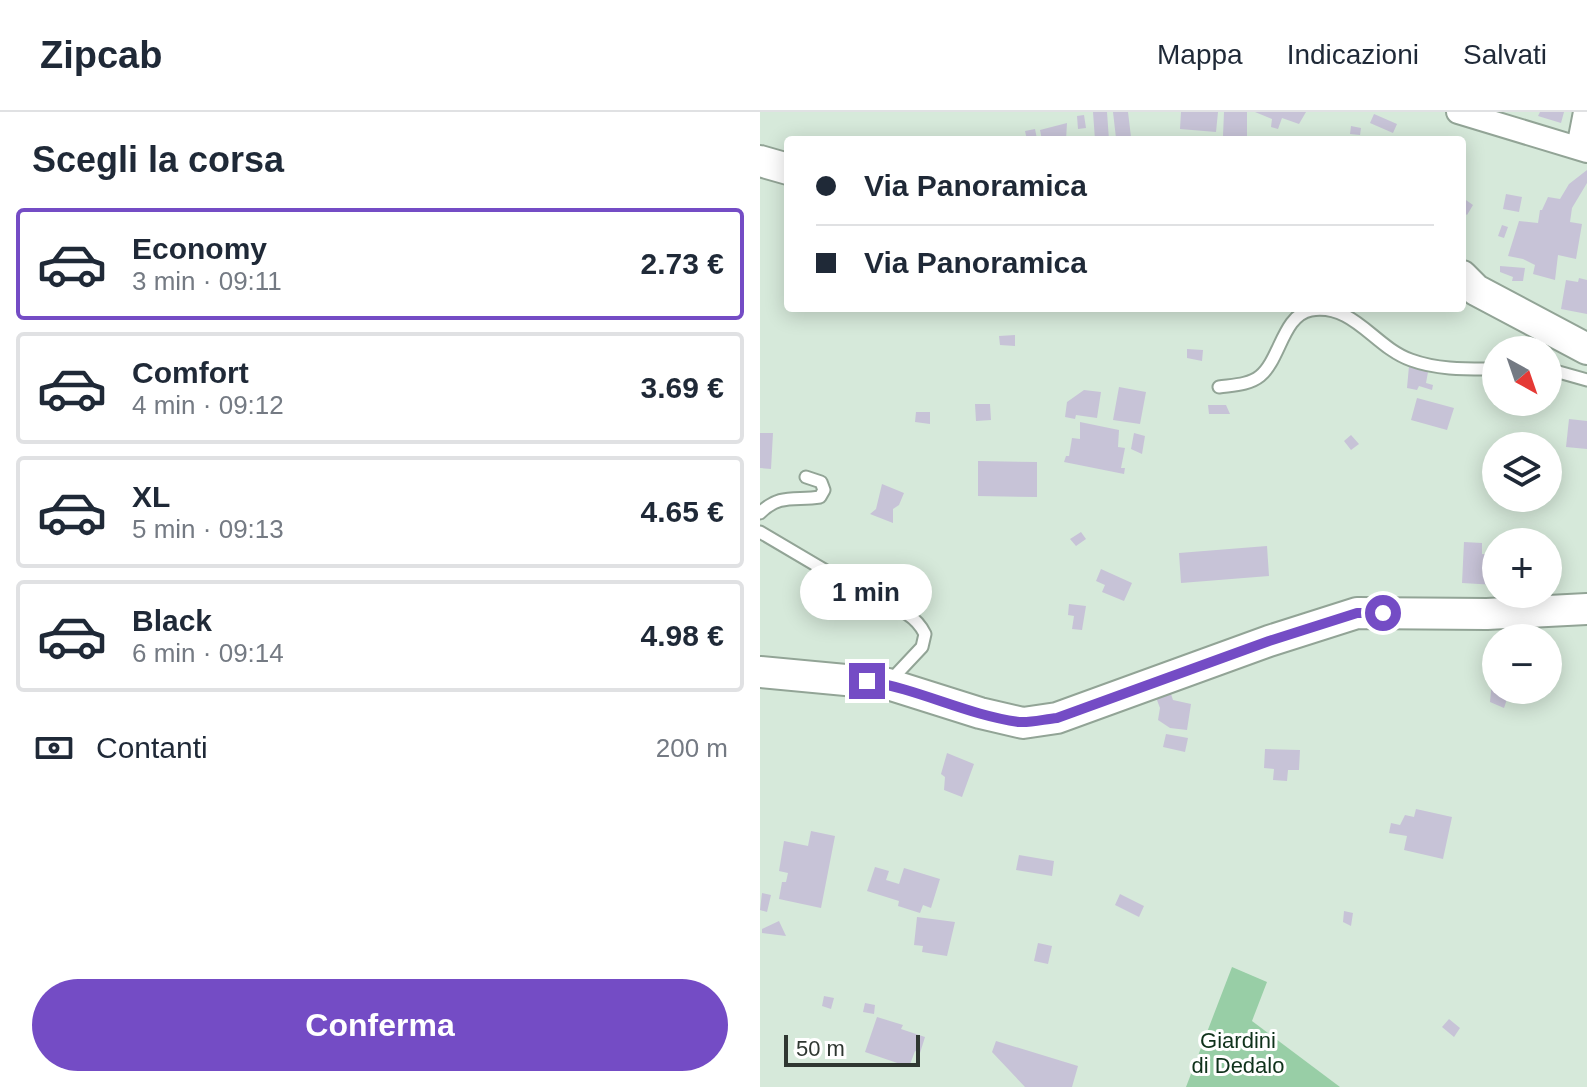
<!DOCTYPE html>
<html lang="it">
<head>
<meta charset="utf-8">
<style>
	:root { --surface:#fff; --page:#f6f6f7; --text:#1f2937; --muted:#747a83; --line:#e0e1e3; --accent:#744cc5 }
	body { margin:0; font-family:Helvetica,sans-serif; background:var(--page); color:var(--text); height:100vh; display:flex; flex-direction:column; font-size:30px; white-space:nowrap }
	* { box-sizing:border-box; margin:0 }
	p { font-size:26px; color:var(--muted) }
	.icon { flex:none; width:44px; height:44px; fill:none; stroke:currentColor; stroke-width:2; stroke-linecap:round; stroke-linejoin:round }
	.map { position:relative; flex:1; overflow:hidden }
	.drawer { display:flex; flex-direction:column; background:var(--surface); width:760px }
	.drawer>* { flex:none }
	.top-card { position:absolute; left:24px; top:24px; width:682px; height:176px; border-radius:8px; box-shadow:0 4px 20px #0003; display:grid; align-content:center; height:176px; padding:0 32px; background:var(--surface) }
	.needle { width:52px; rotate:140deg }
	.buttons { position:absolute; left:722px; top:224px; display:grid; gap:16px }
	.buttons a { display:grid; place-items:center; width:80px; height:80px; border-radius:50%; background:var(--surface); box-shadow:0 4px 20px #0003; font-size:40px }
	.scale { position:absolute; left:24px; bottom:20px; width:136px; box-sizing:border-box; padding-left:8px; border:4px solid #2f3731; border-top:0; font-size:22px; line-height:28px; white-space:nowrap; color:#2f3731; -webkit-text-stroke:6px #fff; paint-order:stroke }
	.end { position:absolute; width:36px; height:36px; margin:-18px; border:10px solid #744cc5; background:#fff; box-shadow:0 0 0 4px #fff }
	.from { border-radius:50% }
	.bubble { position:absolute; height:56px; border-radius:28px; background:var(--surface); box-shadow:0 4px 20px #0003; font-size:26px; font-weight:800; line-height:56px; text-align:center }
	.top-card b { display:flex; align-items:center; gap:28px; height:76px; font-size:30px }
	.top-card b+b { border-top:2px solid var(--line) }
	.top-card i { width:20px; height:20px; background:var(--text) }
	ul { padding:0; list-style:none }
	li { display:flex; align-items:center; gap:24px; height:112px; margin:0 16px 12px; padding:0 16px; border:4px solid var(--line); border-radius:8px }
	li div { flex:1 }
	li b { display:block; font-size:30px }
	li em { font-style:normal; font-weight:800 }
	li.selected { border-color:var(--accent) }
	li>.icon { width:72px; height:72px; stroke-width:1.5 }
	h2 { padding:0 32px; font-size:36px; line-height:96px }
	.pay { display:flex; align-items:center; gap:20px; height:88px; padding:0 32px; font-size:30px }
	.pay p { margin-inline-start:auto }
	.cta { display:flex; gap:16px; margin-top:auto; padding:16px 32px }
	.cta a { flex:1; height:92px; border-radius:48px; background:var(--accent); color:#fff; font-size:32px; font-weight:800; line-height:92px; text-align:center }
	header { display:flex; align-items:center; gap:48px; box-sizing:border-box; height:112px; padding:0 40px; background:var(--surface); border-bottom:2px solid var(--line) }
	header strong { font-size:38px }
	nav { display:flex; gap:44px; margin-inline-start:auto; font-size:28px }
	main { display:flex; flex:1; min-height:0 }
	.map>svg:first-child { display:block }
	.green { fill:#98cea6 }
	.building { fill:#c7c3d7 }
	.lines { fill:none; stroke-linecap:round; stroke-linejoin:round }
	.lane-casing { stroke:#92a496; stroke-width:15 }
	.street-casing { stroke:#92a496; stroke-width:26 }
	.secondary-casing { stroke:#92a496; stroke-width:34 }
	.lane { stroke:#fff; stroke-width:11 }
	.street { stroke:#fff; stroke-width:22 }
	.secondary { stroke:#fff; stroke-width:30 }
	.route { stroke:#744cc5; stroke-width:10 }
	.labels { text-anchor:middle; stroke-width:6; stroke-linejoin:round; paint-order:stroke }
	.park-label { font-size:22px; fill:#0f321b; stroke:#fff }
</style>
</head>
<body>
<header>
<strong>Zipcab</strong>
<nav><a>Mappa</a><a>Indicazioni</a><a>Salvati</a></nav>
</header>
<main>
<section class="drawer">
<h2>Scegli la corsa</h2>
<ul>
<li class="selected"><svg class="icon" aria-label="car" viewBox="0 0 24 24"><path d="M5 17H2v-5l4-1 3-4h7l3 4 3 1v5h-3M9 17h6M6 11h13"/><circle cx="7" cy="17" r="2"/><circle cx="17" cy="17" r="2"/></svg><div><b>Economy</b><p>3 min · 09:11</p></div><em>2.73 €</em></li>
<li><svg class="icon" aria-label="car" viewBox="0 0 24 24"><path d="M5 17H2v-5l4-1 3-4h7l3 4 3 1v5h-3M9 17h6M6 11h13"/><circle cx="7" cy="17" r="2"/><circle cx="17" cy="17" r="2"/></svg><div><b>Comfort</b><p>4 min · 09:12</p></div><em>3.69 €</em></li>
<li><svg class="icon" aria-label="car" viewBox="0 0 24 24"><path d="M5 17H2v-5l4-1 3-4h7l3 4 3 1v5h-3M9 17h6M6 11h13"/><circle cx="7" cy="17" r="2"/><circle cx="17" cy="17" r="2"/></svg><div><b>XL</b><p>5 min · 09:13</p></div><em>4.65 €</em></li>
<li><svg class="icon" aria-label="car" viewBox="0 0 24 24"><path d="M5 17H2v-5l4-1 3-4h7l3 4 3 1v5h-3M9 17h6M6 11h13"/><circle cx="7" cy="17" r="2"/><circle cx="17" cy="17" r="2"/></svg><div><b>Black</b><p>6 min · 09:14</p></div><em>4.98 €</em></li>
</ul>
<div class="pay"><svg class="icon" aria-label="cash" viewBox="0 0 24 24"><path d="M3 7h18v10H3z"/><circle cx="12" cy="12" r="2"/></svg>Contanti<p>200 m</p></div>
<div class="cta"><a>Conferma</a></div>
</section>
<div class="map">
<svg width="827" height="975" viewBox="0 0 827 975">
	<rect width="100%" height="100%" fill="#d6e9da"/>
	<!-- green -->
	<path class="green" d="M472,855L507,870L492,909L580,975H426Z"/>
	<!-- building -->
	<path class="building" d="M333,0H347L349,28H335Z
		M353,0H368L371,25L356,26Z
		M421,0H458L456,20L420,17Z
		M464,0H487V25L463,24Z
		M495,0H546L539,12L522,6L518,17L511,15L512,7Z
		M780,0H804L801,11L778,4Z
		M614,2L637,12L633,21L610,11Z
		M324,3L326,16L318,17L317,4Z
		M307,11L306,28H282L280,18Z
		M591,14L601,16L600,23L590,22Z
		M275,17L277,27L267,28L265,19Z
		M827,58V71L812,96L810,110L822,112L816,147L798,143L795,168L773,162L775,153L763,147L748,144L759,109L778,111L780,98H782L788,85L800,87L809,72Z
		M746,82L762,85L759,100L743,97Z
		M703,86L713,93L707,103L702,99Z
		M742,113L748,115L744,126L738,124Z
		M740,154L765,156L763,169H752L753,165L740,160Z
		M819,166L827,168V202L801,197L806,168L818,170Z
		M255,223V234L240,233L239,224Z
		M427,237L443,238L442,249L427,246Z
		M649,254L668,260L666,271L673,273L672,278L659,274L657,278L647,276Z
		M359,275L386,280L380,312L353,308Z
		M324,278L341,280L337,306L316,303L315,307L305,305L307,290Z
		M657,286L694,296L687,318L651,308Z
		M215,292H230L231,308L216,309Z
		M448,293H466L470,302H449Z
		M156,300H170V312L155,310Z
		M809,307L827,309V337L806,335Z
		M320,310L359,318L358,335L365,336L361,356H365L364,362L304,350L306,344H309L312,326L320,327Z
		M0,321H13L11,357L0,356Z
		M374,321L385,324L382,342L371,337Z
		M591,323L599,332L591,338L584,329Z
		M218,349L277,350V385L218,384Z
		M122,372L144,381L139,393L133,397V411L110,402L116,397Z
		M321,420L326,427L316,434L310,427Z
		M704,430L722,431V442L736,443V473L702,471Z
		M507,434L509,464L421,471L419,441Z
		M341,457L372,471L364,489L342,480L345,473L336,469Z
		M309,492L326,494L322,518L312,517L314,504L308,503Z
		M734,549H736V578H750L744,596L730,590Z
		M409,576L413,588L431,592L427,618L410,616L398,608L400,596L394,580Z
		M406,622L428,626L425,640L403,635Z
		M505,637L540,638L539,658H528L527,669L513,668L514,657L504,656Z
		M187,641L214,652L202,685L184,678L185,665L181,662Z
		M656,697L692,705L683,747L644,738L647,724L629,721L631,711L640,713L645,703L654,705Z
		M51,719L75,724L61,796L19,787L22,770H26L28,761L19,759L24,729L48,734Z
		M259,743L294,749L292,764L256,758Z
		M115,755L129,759L126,768L139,772L144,756L180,767L171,796L163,793L160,801L138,794L139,789L107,779Z
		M2,781L11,783L7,800L0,798Z
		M360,782L384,794L379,805L355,793Z
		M584,799L593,801L591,814L583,810Z
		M157,805L195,810L187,844L162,840L163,834L154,833Z
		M19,809L26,824L2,821V817Z
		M278,831L292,834L288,852L274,849Z
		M64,884L74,886L71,897L62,894Z
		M105,891L115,893L114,902L103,900Z
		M117,905L143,913L141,917L165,925L160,941L155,939L149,955L105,940Z
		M689,907L700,916L694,925L682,915Z
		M236,929L318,954L312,975H265L232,940Z"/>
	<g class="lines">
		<defs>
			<path id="lane" d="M788,257L827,268
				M459,275C472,273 489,273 500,264C520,248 523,203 551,198C594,191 614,235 651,248C678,258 708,257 736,257
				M0,401C20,381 36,389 60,385L64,378L61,370L46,365
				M0,420L122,492C141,497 156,504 165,522L162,535L131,568"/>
			<path id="street" d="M698,0L827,39
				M818,36L825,0"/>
			<path id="secondary" d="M0,49L28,57
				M702,164L716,178L827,237
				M0,560L128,572L220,601L263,611L297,606L509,529L597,501L727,502L827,497"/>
		</defs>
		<!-- lane casing -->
		<use href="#lane" class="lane-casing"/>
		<!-- street casing -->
		<use href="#street" class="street-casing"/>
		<!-- secondary casing -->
		<use href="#secondary" class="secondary-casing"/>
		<!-- lane -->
		<use href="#lane" class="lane"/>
		<!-- street -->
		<use href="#street" class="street"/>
		<!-- secondary -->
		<use href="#secondary" class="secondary"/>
	</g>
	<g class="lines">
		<!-- route -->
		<path class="route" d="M107,569C159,577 207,603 259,610C271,611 285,607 297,606L509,529L597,501H623"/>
	</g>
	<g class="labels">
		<!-- park labels -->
		<g class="park-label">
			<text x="478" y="936">Giardini<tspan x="478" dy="25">di Dedalo</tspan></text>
		</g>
	</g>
</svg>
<div class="buttons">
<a><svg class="needle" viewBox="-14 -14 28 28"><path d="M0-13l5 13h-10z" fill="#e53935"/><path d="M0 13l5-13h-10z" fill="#747a83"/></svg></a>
<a><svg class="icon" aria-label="layers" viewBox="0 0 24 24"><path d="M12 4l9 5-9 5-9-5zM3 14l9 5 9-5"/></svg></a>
<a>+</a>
<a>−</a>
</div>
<div class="scale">50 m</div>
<i class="end from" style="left:623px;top:501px"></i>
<i class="end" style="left:107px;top:569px"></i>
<div class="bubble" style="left:40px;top:452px;width:132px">1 min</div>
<div class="top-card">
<b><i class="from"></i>Via Panoramica</b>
<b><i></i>Via Panoramica</b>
</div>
</div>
</main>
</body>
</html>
